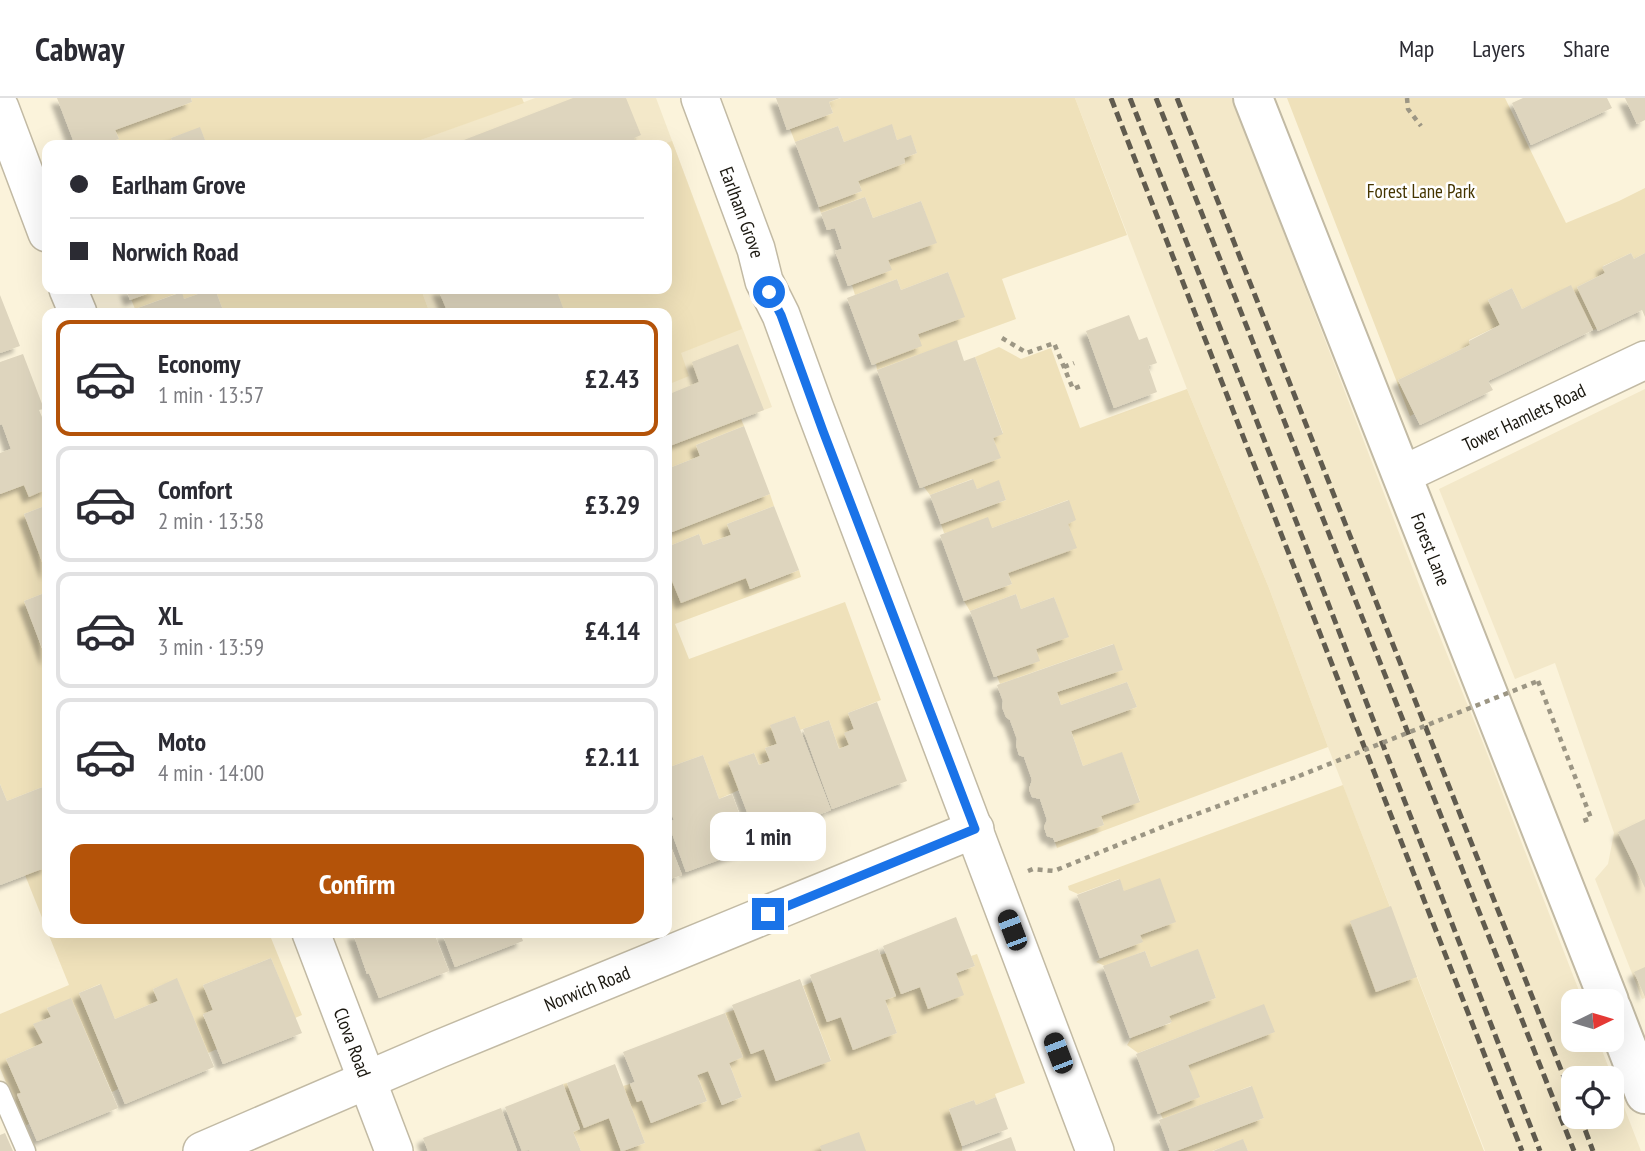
<!DOCTYPE html>
<html lang="en">
<head>
<meta charset="utf-8">
<style>
	:root { --surface:#fff; --page:#f2f2f3; --text:#2b2b33; --muted:#7c7c81; --line:#e1e1e2; --accent:#b45309 }
	body { margin:0; font-family:"PT Sans Narrow",sans-serif; background:var(--page); color:var(--text); height:100vh; display:flex; flex-direction:column; font-size:26px; white-space:nowrap }
	* { box-sizing:border-box; margin:0 }
	p { font-size:23px; color:var(--muted) }
	.icon { flex:none; width:38px; height:38px; fill:none; stroke:currentColor; stroke-width:2; stroke-linecap:round; stroke-linejoin:round }
	.map { position:relative; flex:1; overflow:hidden }
	.side { position:absolute; left:42px; top:210px; width:630px; height:630px; display:flex; flex-direction:column; background:var(--surface); border-radius:14px; box-shadow:0 7px 28px #0002 }
	.side>* { flex:none }
	.guide { position:absolute; left:42px; top:42px; width:630px; height:154px; border-radius:14px; box-shadow:0 7px 28px #0002; display:grid; align-content:center; height:154px; padding:0 28px; background:var(--surface) }
	.needle { width:46px; rotate:85deg }
	.fabs { position:absolute; left:1561px; top:891px; display:grid; gap:14px }
	.fabs a { display:grid; place-items:center; width:63px; height:63px; border-radius:14px; background:var(--surface); box-shadow:0 7px 28px #0002; font-size:35px }
	.end { position:absolute; width:32px; height:32px; margin:-16px; border:9px solid #1a73e8; background:#fff; box-shadow:0 0 0 4px #fff }
	.from { border-radius:50% }
	.bubble { position:absolute; height:49px; border-radius:14px; background:var(--surface); box-shadow:0 7px 28px #0002; font-size:23px; font-weight:600; line-height:49px; text-align:center }
	.car { position:absolute; width:21px; height:42px; margin:-21px -10px; border-radius:9px; box-shadow:0 0 5px 2px #0007; background:linear-gradient(#222 24%,#8ab4d8 0 40%,#222 0 76%,#8ab4d8 0 86%,#222 0) }
	.guide b { display:flex; align-items:center; gap:24px; height:66px; font-size:26px }
	.guide b+b { border-top:2px solid var(--line) }
	.guide i { width:18px; height:18px; background:var(--text) }
	ul { padding:12px 0 0; list-style:none }
	li { display:flex; align-items:center; gap:21px; height:116px; margin:0 14px 10px; padding:0 14px; border:4px solid var(--line); border-radius:14px }
	li div { flex:1 }
	li b { display:block; font-size:26px }
	li em { font-style:normal; font-weight:600 }
	li.on { border-color:var(--accent) }
	li>.icon { width:63px; height:63px; stroke-width:1.5 }
	.button { display:flex; gap:14px; margin-top:auto; padding:14px 28px }
	.button a { flex:1; height:80px; border-radius:14px; background:var(--accent); color:#fff; font-size:28px; font-weight:600; line-height:80px; text-align:center }
	header { display:flex; align-items:center; gap:42px; box-sizing:border-box; height:98px; padding:0 35px; background:var(--surface); border-bottom:2px solid var(--line) }
	header strong { font-size:33px }
	nav { display:flex; gap:38px; margin-inline-start:auto; font-size:24px }
	.map>svg:first-child { display:block }
	.built { fill:#f3e8c9; fill-rule:evenodd }
	.green { fill:#efe1ba }
	.building { fill:#ded5be; filter:url(#shadow) }
	.lines { fill:none; stroke-linecap:round; stroke-linejoin:round }
	.lane-casing { stroke:#c2baa4; stroke-width:21 }
	.street-casing { stroke:#c2baa4; stroke-width:40 }
	.secondary-casing { stroke:#c2baa4; stroke-width:42 }
	.path { stroke:#9c9684; stroke-width:4.5; stroke-dasharray:5 5; stroke-linecap:butt }
	.lane { stroke:#fff; stroke-width:18 }
	.street { stroke:#fff; stroke-width:37 }
	.secondary { stroke:#fff; stroke-width:38 }
	.rail { stroke:#605b4e; stroke-width:5; stroke-dasharray:10 5; stroke-linecap:butt }
	.path-bridge { stroke:#9c9684; stroke-width:4.5; stroke-dasharray:5 5; stroke-linecap:butt }
	.route { stroke:#1a73e8; stroke-width:9 }
	.labels { text-anchor:middle; stroke-width:5; stroke-linejoin:round; paint-order:stroke }
	.park-label { font-size:19px; fill:#453500; stroke:#fff }
	.street-label { font-size:19px; fill:#1a170f; stroke:#fff }
</style>
</head>
<body>
<header>
<strong>Cabway</strong>
<nav><a>Map</a><a>Layers</a><a>Share</a></nav>
</header>
<div class="map">
<svg width="1645" height="1053" viewBox="0 0 1645 1053">
	<defs>
		<filter id="shadow"><feDropShadow dx="-6" dy="6" stdDeviation="2" flood-color="#0004"/></filter>
	</defs>
	<rect width="100%" height="100%" fill="#fbf3db"/>
	<!-- built -->
	<path class="built" d="M535,0H656L772,309L667,349V215H423L429,213L421,191H667V47H407Z
		M1075,0H1232L1421,492L1483,645L1583,903H1573V942H1598L1641,1053H1485L1328,649L1269,490L1187,291ZM1573,980H1612V1018H1573Z
		M1645,291V900L1642,901L1595,781L1608,766L1614,735L1555,565L1515,581L1439,391Z"/>
	<!-- green -->
	<path class="green" d="M191,0H522L524,5L407,47H207L200,30L171,40L172,44L162,47H101L119,41L115,32L192,4Z
		M841,0H1075L1127,137L1002,181L1016,221L877,272L876,265L918,236L964,219L948,174L901,192L897,181L855,197L852,187L891,172L888,162L936,145L921,103L873,120L865,99L821,115L819,109L862,93L858,83L905,65L904,60L917,55L911,38L897,42L892,27L844,44L838,28L795,44L790,31L833,15L829,4Z
		M1287,0H1505L1566,125L1619,103L1645,90V155L1634,161L1631,155L1603,168L1605,175L1577,189L1597,231L1593,232L1571,188L1522,211L1512,190L1488,202L1500,227L1469,242L1470,247L1398,282L1414,316L1410,318Z
		M672,43L742,231L681,255L689,278L667,287V215H565L556,191H667V47H661Z
		M161,191H212L184,201L181,194L135,211L131,201Z
		M215,191H421L429,213L423,215H224Z
		M999,249L1021,261L1051,250L1080,330L1187,291L1269,490L1328,649L1057,750L1055,744L1104,727L1101,718L1140,703L1122,655L1083,668L1071,633L1137,609L1127,584L1061,607L1057,594L1122,572L1113,546L1000,586L997,578L1039,563L1036,551L1068,539L1054,499L1021,511L1016,496L970,513L964,503L1012,486L1008,475L1068,426V402L992,430L944,435L941,426L1006,402L999,383L977,391L972,381L930,397L924,389L1000,360L993,340L1003,335L975,259Z
		M741,321L744,328L696,347L700,358L667,371V349Z
		M24,387L29,398L47,391V407L24,416L46,473H47V494L24,503L47,564V694L45,688L7,703L0,686V396Z
		M770,396L774,408L727,426L731,437L703,447L699,436L667,449V436Z
		M799,472L801,479L675,526L689,561L845,504L881,602L848,615L854,631L849,647L839,651L829,622L800,632L795,618L771,627L777,646L765,650L770,663L759,667L754,655L729,664L739,692L719,701L703,657L667,670V485L672,483L746,480L751,491Z
		M1343,687L1484,1053H1248L1243,1042L1212,1053H1176L1264,1020L1251,988L1163,1021L1160,1015L1199,999L1188,967L1274,934L1263,907L1138,955L1127,947L1132,939L1171,925L1169,918L1216,900L1198,852L1151,869L1145,853L1105,868L1096,864L1102,860L1142,844L1140,837L1175,824L1124,793L1119,781L1078,796L1069,792L1068,788Z
		M47,769V832L25,777Z
		M48,835H269L302,917L295,920L271,860L203,887L213,912L203,917L217,951L208,955L177,881L153,891L158,903L115,921L100,886L79,895L118,991L112,994L71,901L47,910L51,919L34,926L43,945L6,961L21,995L17,997L29,1026L24,1028L0,970V916L69,887Z
		M886,855L902,896L975,868L971,858L977,856L1025,985L995,996L996,999L976,1007L974,1002L949,1011L962,1048V1053H623L645,1045L623,988L630,986L637,1004L642,1002L651,1025L707,1003L697,977L708,973L722,1007L742,999L729,965L742,959L725,915L734,912L751,956L764,951L776,983L831,962L803,888L812,884L827,924L841,919L853,951L897,935L885,902L896,898L880,857Z
		M567,985L584,1029L609,1020L621,1053H581L573,1034L580,1031L563,986Z"/>
	<!-- building -->
	<path class="building" d="M57,0H191L192,4L115,32L119,41L101,47H75Z
		M573,0H626L641,37L634,40L637,47H451Z
		M776,0H840L829,4L833,15L787,32Z
		M1523,0H1607L1612,10L1531,47L1512,5Z
		M1625,0H1645V22L1637,26Z
		M892,26L897,42L911,37L917,55L904,60L905,65L858,83L862,93L819,109L795,44L838,28L844,44Z
		M200,29L207,47H163L172,44L171,40Z
		M865,99L873,120L921,103L937,145L888,162L892,172L848,188L835,153L842,151L835,130L827,132L821,115Z
		M1631,155L1634,161L1645,155V219L1642,212L1598,233L1577,189L1605,175L1602,169Z
		M948,174L965,219L918,236L922,248L872,267L847,200L897,181L901,192Z
		M1571,187L1593,232L1488,283L1493,292L1420,327L1398,282L1470,247L1469,243L1500,227L1488,202L1512,190L1522,211Z
		M126,191H160L130,202Z
		M212,191H215L224,215H137L135,211L182,194L184,201Z
		M438,191H556L565,215H448Z
		M0,197L20,248L0,255Z
		M1129,217L1139,242L1147,239L1157,265L1148,268L1157,294L1114,310L1086,233Z
		M957,242L964,263L975,259L1003,336L993,340L1001,360L920,390L877,272Z
		M738,246L764,312L667,349V297L699,284L692,264Z
		M23,256L44,311L39,312L45,326L47,325V391L29,399L24,387L0,396V355L11,351L2,326L0,327V264Z
		M744,328L770,396L667,436V371L700,358L696,347Z
		M973,381L977,391L999,382L1006,402L941,426L930,397Z
		M1069,402L1076,422L1068,426L1077,450L1008,475L1012,486L964,503L940,437L988,419L992,430Z
		M47,407V477L24,416Z
		M774,408L799,472L750,491L746,480L681,505L672,483L667,485V449L699,436L703,447L731,437L727,426Z
		M47,494V563L24,503Z
		M1016,496L1021,511L1054,499L1069,539L1036,551L1040,563L994,579L970,513Z
		M1114,546L1123,572L1057,594L1061,607L1127,584L1137,609L1071,633L1083,668L1122,654L1140,704L1101,718L1104,727L1055,744L1053,740L1047,738L1044,729L1047,722L1040,701L1032,699L1029,691L1032,682L1024,659L1019,657L1016,647L1017,641L1010,622L1006,619L1002,609L1003,603L997,587Z
		M877,604L907,683L832,711L803,631L829,622L839,651L849,647L844,635L854,631L848,615Z
		M795,618L831,712L757,740L728,664L754,655L759,667L770,663L765,650L777,646L770,627Z
		M703,657L719,701L732,696L752,750L686,774L668,724L674,722L667,704V670Z
		M0,686L7,703L45,688L47,694V769L0,787Z
		M1645,721V790L1618,734Z
		M667,739L682,777L667,782Z
		M1160,780L1176,824L1140,837L1143,844L1100,860L1077,797L1120,781L1124,793Z
		M1391,808L1417,879L1376,894L1350,823Z
		M956,819L975,868L956,875L964,897L928,911L920,889L901,896L883,848Z
		M353,835H434L449,873L379,900L369,875L367,876Z
		M442,835H520L523,843L455,869Z
		M878,851L896,898L885,902L897,935L853,952L841,919L827,924L810,877Z
		M1198,851L1216,900L1169,918L1172,924L1130,940L1103,868L1145,853L1151,869Z
		M271,860L302,935L223,966L203,916L213,912L203,887Z
		M1645,869V899L1634,874Z
		M177,880L214,969L125,1006L79,895L101,886L115,921L158,903L153,891Z
		M800,881L831,963L776,983L764,951L751,956L732,907Z
		M71,900L118,1010L37,1043L17,996L21,995L6,961L43,945L33,926L51,919L47,910Z
		M1264,906L1275,934L1188,967L1200,999L1158,1016L1136,956Z
		M725,915L743,959L729,965L742,999L722,1007L708,973L697,977L707,1003L651,1025L642,1002L637,1004L630,986L635,984L623,954Z
		M615,966L645,1045L623,1053H621L609,1020L584,1030L567,985Z
		M563,986L580,1031L573,1034L581,1053H530L529,1052L522,1053L505,1009Z
		M1252,988L1264,1020L1176,1053H1170L1159,1022Z
		M996,999L1008,1031L962,1048L949,1011L974,1002L976,1007Z
		M501,1010L517,1053H428L423,1040Z
		M859,1034L866,1053H822L820,1048Z
		M5,1035L13,1053H0V1037Z
		M1011,1039L1016,1053H974Z
		M1243,1041L1248,1053H1213Z"/>
	<g class="lines">
		<defs>
			<path id="lane" d="M0,993L26,1053"/>
			<g id="street">
				<path id="s1" d="M700,0L756,151L764,183L781,217L814,308L1095,1053"/>
				<path d="M0,10L47,135"/>
				<path d="M68,191L78,215"/>
				<path id="s2" d="M1402,377L1645,262"/>
				<path id="s3" d="M311,835L394,1053"/>
				<path id="s4" d="M202,1053L439,951L975,731"/>
			</g>
			<g id="secondary">
				<path id="s5" d="M1253,0L1609,903"/>
				<path d="M1612,911L1645,996"/>
			</g>
		</defs>
		<!-- lane casing -->
		<use href="#lane" class="lane-casing"/>
		<!-- street casing -->
		<use href="#street" class="street-casing"/>
		<!-- secondary casing -->
		<use href="#secondary" class="secondary-casing"/>
		<!-- path -->
		<path class="path" d="M1407,0L1408,11L1421,28
			M1002,240L1027,255L1054,245L1073,291L1083,287
			M1064,269L1074,265
			M1538,583L1591,720L1580,724
			M1028,773L1033,771L1054,773L1167,727L1299,678"/>
		<!-- lane -->
		<use href="#lane" class="lane"/>
		<!-- street -->
		<use href="#street" class="street"/>
		<!-- secondary -->
		<use href="#secondary" class="secondary"/>
		<!-- rail -->
		<path class="rail" d="M1111,0L1522,1053
			M1130,0L1316,474L1540,1053
			M1156,0L1574,1053
			M1177,0L1573,1002
			M1580,1018L1593,1053"/>
		<!-- path-bridge -->
		<path class="path-bridge" d="M1299,678L1538,583"/>
	</g>
	<g class="lines">
		<!-- route -->
		<path class="route" d="M768,816L975,731L823,333L781,217L769,194"/>
	</g>
	<g class="labels">
		<!-- park labels -->
		<g class="park-label">
			<text x="1421" y="100">Forest Lane Park</text>
		</g>
		<!-- street labels -->
		<g class="street-label">
			<text dy="7" stroke="none"><textPath href="#s1" startOffset="122">Earlham Grove</textPath></text>
			<text dy="7" stroke="none"><textPath href="#s2" startOffset="135">Tower Hamlets Road</textPath></text>
			<text dy="7" stroke="none"><textPath href="#s5" startOffset="485">Forest Lane</textPath></text>
			<text dy="7" stroke="none"><textPath href="#s4" startOffset="418">Norwich Road</textPath></text>
			<text dy="7" stroke="none"><textPath href="#s3" startOffset="117">Clova Road</textPath></text>
		</g>
	</g>
</svg>
<div class="fabs">
<a><svg class="needle" viewBox="-14 -14 28 28"><path d="M0-13l5 13h-10z" fill="#e53935"/><path d="M0 13l5-13h-10z" fill="#7c7c81"/></svg></a>
<a><svg class="icon" aria-label="locate" viewBox="0 0 24 24"><circle cx="12" cy="12" r="6"/><path d="M12 2v4M12 18v4M2 12h4M18 12h4"/></svg></a>
</div>
<i class="end from" style="left:769px;top:194px"></i>
<i class="end" style="left:768px;top:816px"></i>
<div class="bubble" style="left:710px;top:714px;width:116px">1 min</div>
<i class="car" style="left:1012px;top:832px;rotate:339deg"></i>
<i class="car" style="left:1058px;top:955px;rotate:339deg"></i>
<div class="guide">
<b><i class="from"></i>Earlham Grove</b>
<b><i></i>Norwich Road</b>
</div>
<section class="side">
<ul>
<li class="on"><svg class="icon" aria-label="car" viewBox="0 0 24 24"><path d="M5 17H2v-5l4-1 3-4h7l3 4 3 1v5h-3M9 17h6M6 11h13"/><circle cx="7" cy="17" r="2"/><circle cx="17" cy="17" r="2"/></svg><div><b>Economy</b><p>1 min · 13:57</p></div><em>£2.43</em></li>
<li><svg class="icon" aria-label="car" viewBox="0 0 24 24"><path d="M5 17H2v-5l4-1 3-4h7l3 4 3 1v5h-3M9 17h6M6 11h13"/><circle cx="7" cy="17" r="2"/><circle cx="17" cy="17" r="2"/></svg><div><b>Comfort</b><p>2 min · 13:58</p></div><em>£3.29</em></li>
<li><svg class="icon" aria-label="car" viewBox="0 0 24 24"><path d="M5 17H2v-5l4-1 3-4h7l3 4 3 1v5h-3M9 17h6M6 11h13"/><circle cx="7" cy="17" r="2"/><circle cx="17" cy="17" r="2"/></svg><div><b>XL</b><p>3 min · 13:59</p></div><em>£4.14</em></li>
<li><svg class="icon" aria-label="car" viewBox="0 0 24 24"><path d="M5 17H2v-5l4-1 3-4h7l3 4 3 1v5h-3M9 17h6M6 11h13"/><circle cx="7" cy="17" r="2"/><circle cx="17" cy="17" r="2"/></svg><div><b>Moto</b><p>4 min · 14:00</p></div><em>£2.11</em></li>
</ul>
<div class="button"><a>Confirm</a></div>
</section>
</div>
</body>
</html>
